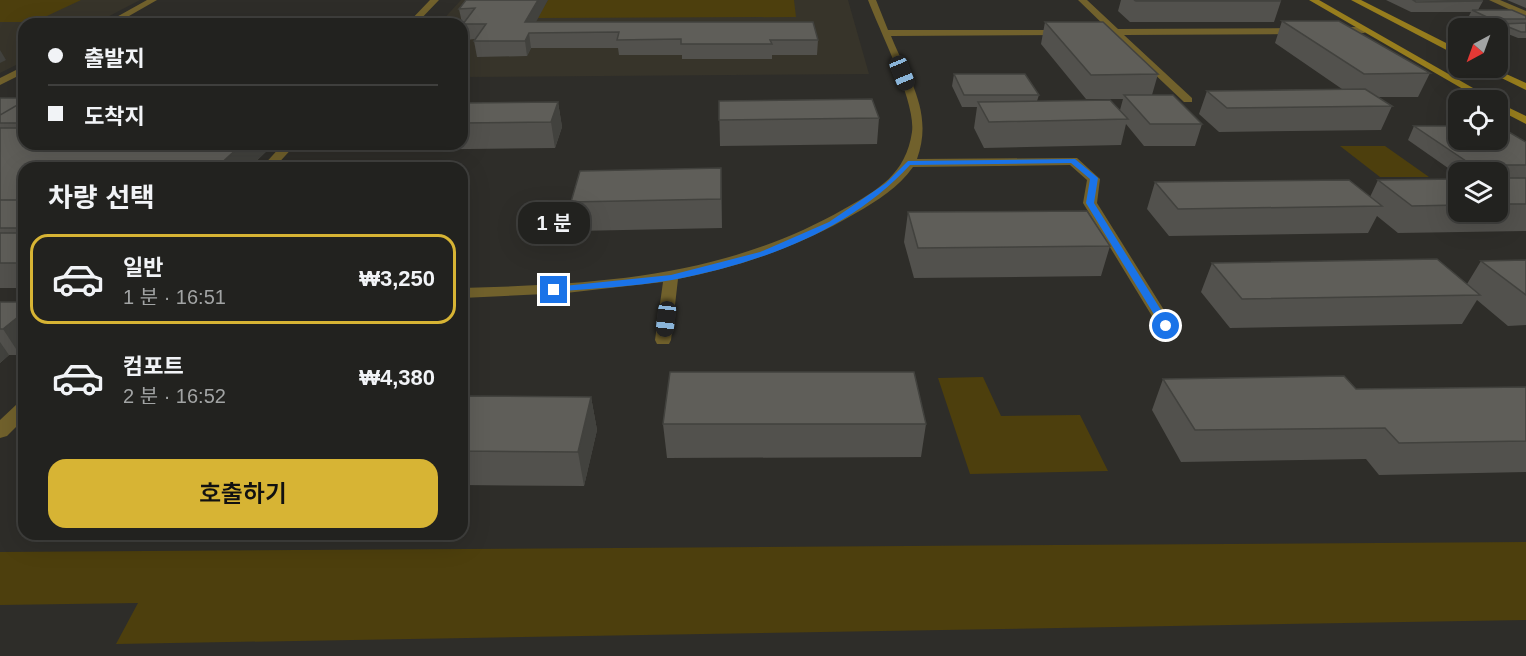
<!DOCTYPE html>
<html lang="ko">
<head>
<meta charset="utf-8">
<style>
	:root { --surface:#22221f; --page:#2e2f2c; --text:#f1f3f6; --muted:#a2a4a4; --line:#3f3f3d; --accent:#d7b434 }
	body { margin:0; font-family:Helvetica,"Noto Sans KR",sans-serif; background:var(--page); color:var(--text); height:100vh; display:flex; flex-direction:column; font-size:22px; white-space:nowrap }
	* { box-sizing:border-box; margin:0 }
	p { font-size:20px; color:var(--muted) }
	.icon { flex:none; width:33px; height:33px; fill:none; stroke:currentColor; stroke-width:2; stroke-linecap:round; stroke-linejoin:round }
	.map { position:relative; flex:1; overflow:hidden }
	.details { position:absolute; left:18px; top:162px; width:450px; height:378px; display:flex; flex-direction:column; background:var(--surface); border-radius:18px; box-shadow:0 6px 24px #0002,0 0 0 2px var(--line) }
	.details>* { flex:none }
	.guide { position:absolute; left:18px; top:18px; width:450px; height:132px; border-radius:18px; box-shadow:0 6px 24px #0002,0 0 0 2px var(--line); display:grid; align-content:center; height:132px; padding:0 30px; background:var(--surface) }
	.needle { width:39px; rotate:221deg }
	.buttons { position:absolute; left:1448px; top:18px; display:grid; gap:12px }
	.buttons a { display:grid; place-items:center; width:60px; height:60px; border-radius:12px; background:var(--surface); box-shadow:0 6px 24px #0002,0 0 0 2px var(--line); font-size:30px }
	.end { position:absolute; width:27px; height:27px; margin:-14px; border:8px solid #1a73e8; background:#fff; box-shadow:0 0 0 3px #fff }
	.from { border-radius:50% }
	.bubble { position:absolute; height:42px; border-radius:18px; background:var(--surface); box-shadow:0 6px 24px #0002,0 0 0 2px var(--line); font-size:20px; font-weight:600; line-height:42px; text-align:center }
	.car { position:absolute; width:18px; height:36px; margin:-18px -9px; border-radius:8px; box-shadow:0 0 4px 2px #0007; background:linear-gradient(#222 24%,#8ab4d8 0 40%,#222 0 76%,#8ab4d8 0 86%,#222 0) }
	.guide b { display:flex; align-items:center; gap:21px; height:57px; font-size:22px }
	.guide b+b { border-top:2px solid var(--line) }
	.guide i { width:15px; height:15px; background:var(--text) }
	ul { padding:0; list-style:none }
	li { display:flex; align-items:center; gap:18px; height:90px; margin:0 12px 9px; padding:0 18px; border:3px solid transparent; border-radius:18px }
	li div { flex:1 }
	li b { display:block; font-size:22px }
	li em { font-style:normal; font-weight:600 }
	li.active { border-color:var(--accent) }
	li>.icon { width:54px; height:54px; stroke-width:1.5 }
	h2 { padding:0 30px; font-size:27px; line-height:72px }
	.cta { display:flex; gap:12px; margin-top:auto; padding:12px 30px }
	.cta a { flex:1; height:69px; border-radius:18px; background:var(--accent); color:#111; font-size:24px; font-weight:600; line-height:69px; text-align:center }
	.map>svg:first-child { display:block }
	.built { fill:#37342a }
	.green { fill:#4d3f0d }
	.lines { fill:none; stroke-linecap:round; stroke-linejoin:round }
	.minor { fill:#71612c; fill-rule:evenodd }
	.secondary { fill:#977d1d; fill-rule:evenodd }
	.wall { fill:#52514d }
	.shaded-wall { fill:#42423e }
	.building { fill:#5f5e59; stroke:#42423e; stroke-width:1.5 }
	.route { fill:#1a73e8 }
</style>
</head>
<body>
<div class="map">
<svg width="1526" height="656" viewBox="0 0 1526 656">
	<rect width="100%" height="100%" fill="#2e2d29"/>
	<!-- built -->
	<path class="built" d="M0,0H140L94,24H24V61L0,73Z
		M461,0H848L869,74L462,77V24H439Z"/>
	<!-- green -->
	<path class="green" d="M0,0H81L34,22H0Z
		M548,0H794L796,17L537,18Z
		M1340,146H1385L1429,177H1380Z
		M983,377L1001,416L1080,415L1108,471L970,474L938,378Z
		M1526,542V620L116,644L138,603L0,605V552Z"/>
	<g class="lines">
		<!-- minor -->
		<path class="minor" d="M147,0H157L115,24H104Z
			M430,0H439L416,24H407Z
			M868,0H876L888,30H1067L1068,32L1064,35L891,36C908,78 934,112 917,159L1077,158L1100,179L1097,203L1174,326L1172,329L1166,331L1158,326L1083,203L1087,180L1070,165L913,167C899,187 877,201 856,213C800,246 742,266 678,279L671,340L669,344H657L655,340L663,282L566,293L462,298V288C598,284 723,278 844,209C878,190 906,174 912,132C916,102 880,32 868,0Z
			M1078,0H1087L1118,29L1301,28L1305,31L1301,34L1124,35L1192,98V102H1184L1113,35L1089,34L1088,32L1092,29H1108Z
			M1489,0H1500L1526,11V17Z
			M1332,27H1364L1368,30L1364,33L1329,32L1328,30Z
			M24,66V73L0,85V78Z
			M283,144H296L274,168H261Z
			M24,402V419L7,436L0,438V420L17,404Z"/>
		<!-- secondary -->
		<path class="secondary" d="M1309,0H1319L1494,100H1482Z
			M1351,0H1361L1458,49V56Z
			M1481,68H1493L1526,83V90Z
			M1497,102L1526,116V124L1497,109Z"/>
	</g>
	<!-- wall -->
	<path class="wall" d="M466,0L536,22L818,40L817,55H772V59H682V55H619L618,48H531L527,56L477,57L474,41L475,39L466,40L463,24L464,23H462L459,9Z
		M1121,0H1279L1281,1L1274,22H1130L1118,11Z
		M1386,0H1480L1483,1L1478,10L1526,16V38H1518L1498,30L1501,25H1488L1469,16L1471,12H1411Z
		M1507,0H1526V8Z
		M1282,21L1430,73L1418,97H1378L1392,106L1381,130L1219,132L1199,114L1207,91L1342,89L1275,43Z
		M1045,22L1158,74L1152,95L1202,124L1195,146H1144L1126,124L1121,145L984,148L974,128L977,107H962L952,86L954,74L1039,95L1037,101L1120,110L1123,99H1086L1041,44Z
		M0,98H24V144H274L249,168H24V288H0Z
		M719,101L879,118L877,144L720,146Z
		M558,102L562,127L555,148L385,150L383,144H462V103Z
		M1414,126L1526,142V231L1398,233L1377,216L1368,233L1169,236L1147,209L1155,182L1370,197L1378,180L1458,179V212H1497V172H1458V175L1408,140Z
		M722,196V228L575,231L571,202Z
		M908,212L1110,246L1101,276L914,278L904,242Z
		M1526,260V325L1508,326L1477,300L1462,324L1230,328L1201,292L1212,263L1467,284L1481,261Z
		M0,302L20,355H9L0,363Z
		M1163,379L1356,389L1526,387V472L1379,475L1366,459L1181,462L1152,410Z
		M462,396L591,397L597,430L584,486L462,485Z
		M663,424H926L921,457L667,458Z"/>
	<!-- shaded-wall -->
	<path class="shaded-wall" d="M538,0H548L530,33H529L531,48L527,56L525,41V22Z
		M0,50L6,60L0,63Z
		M558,102L562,127L555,148L551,122Z
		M242,144H274L249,168H216Z
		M721,168L722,196V228L721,199Z
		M24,312V352L20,355L3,329Z
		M0,342L9,355L0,363Z
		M591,397L597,430L584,486L578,452Z"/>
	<!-- building -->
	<path class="building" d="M466,0H538L525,22H813L818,40H770L772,44H681V39L617,40L619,32L529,33L525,41H474L486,24H463L475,8L459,9Z
		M1134,0H1279L1281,1H1136Z
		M1413,0H1480L1483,1L1416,2Z
		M1472,10H1512L1526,16V19H1491Z
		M1282,21H1339L1430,73L1364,74Z
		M266,22L265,23H285L284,24H182L183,23Z
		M1045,22H1103L1158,74L1091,75Z
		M1526,23V32H1521L1501,24Z
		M954,74H1025L1039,95H964Z
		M1365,89L1392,106L1227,108L1207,91Z
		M1124,95H1173L1202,124H1150Z
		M0,98H24V103L19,104L0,115Z
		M872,99L879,118L719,120V101Z
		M1110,100L1128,119L989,122L978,102Z
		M558,102L551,122L462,123V103Z
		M24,103V123H0V115L19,104Z
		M1497,125L1526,142V165H1472L1414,126H1458V140H1497Z
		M0,128H24V144H242L216,168H24V200H0Z
		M721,168V199L571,202L580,171Z
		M1497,178H1526V204H1497Z
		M1458,179V205L1412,206L1378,180Z
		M1349,180L1382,206L1178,209L1155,182Z
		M0,200H24V228H0Z
		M1087,211L1110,246L918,248L908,212Z
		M0,233H24V263H0Z
		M1437,259L1480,295L1242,299L1212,263Z
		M1526,260V295L1481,261Z
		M0,302H24V312L3,329H0Z
		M670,372H914L926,424H663Z
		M1344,376L1356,389L1526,387V441L1399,443L1385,428L1195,430L1163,379Z
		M462,396L591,397L578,452L462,451Z"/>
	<!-- route -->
	<path class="route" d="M1075,159L1098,178L1094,203L1171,326L1170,328L1161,326L1086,203L1090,179L1071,163L910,165C850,231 758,264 672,280C633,287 593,288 554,292L549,290L554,287L671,275L760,252L829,222L886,183L908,161Z"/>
</svg>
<div class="buttons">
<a><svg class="needle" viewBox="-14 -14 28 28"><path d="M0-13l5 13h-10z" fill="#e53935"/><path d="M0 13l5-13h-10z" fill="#a2a4a4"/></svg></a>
<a><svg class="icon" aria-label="locate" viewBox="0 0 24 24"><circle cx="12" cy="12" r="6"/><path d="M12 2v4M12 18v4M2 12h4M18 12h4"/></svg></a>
<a><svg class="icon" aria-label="layers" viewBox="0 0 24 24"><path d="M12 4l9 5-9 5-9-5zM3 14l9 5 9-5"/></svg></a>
</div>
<i class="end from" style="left:1166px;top:326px"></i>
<i class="end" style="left:554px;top:290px"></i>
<div class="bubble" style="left:518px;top:202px;width:72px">1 분</div>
<i class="car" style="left:902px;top:73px;rotate:158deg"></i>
<i class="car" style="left:666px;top:319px;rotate:187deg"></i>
<div class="guide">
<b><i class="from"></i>출발지</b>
<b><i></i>도착지</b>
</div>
<section class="details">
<h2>차량 선택</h2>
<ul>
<li class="active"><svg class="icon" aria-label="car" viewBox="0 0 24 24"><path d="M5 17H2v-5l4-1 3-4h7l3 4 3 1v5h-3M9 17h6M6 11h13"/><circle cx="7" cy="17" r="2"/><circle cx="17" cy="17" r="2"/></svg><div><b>일반</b><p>1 분 · 16:51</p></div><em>₩3,250</em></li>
<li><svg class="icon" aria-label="car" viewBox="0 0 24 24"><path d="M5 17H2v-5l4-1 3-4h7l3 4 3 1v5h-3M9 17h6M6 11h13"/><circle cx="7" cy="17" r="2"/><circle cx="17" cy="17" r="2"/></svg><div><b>컴포트</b><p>2 분 · 16:52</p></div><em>₩4,380</em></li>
</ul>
<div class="cta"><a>호출하기</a></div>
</section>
</div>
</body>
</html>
